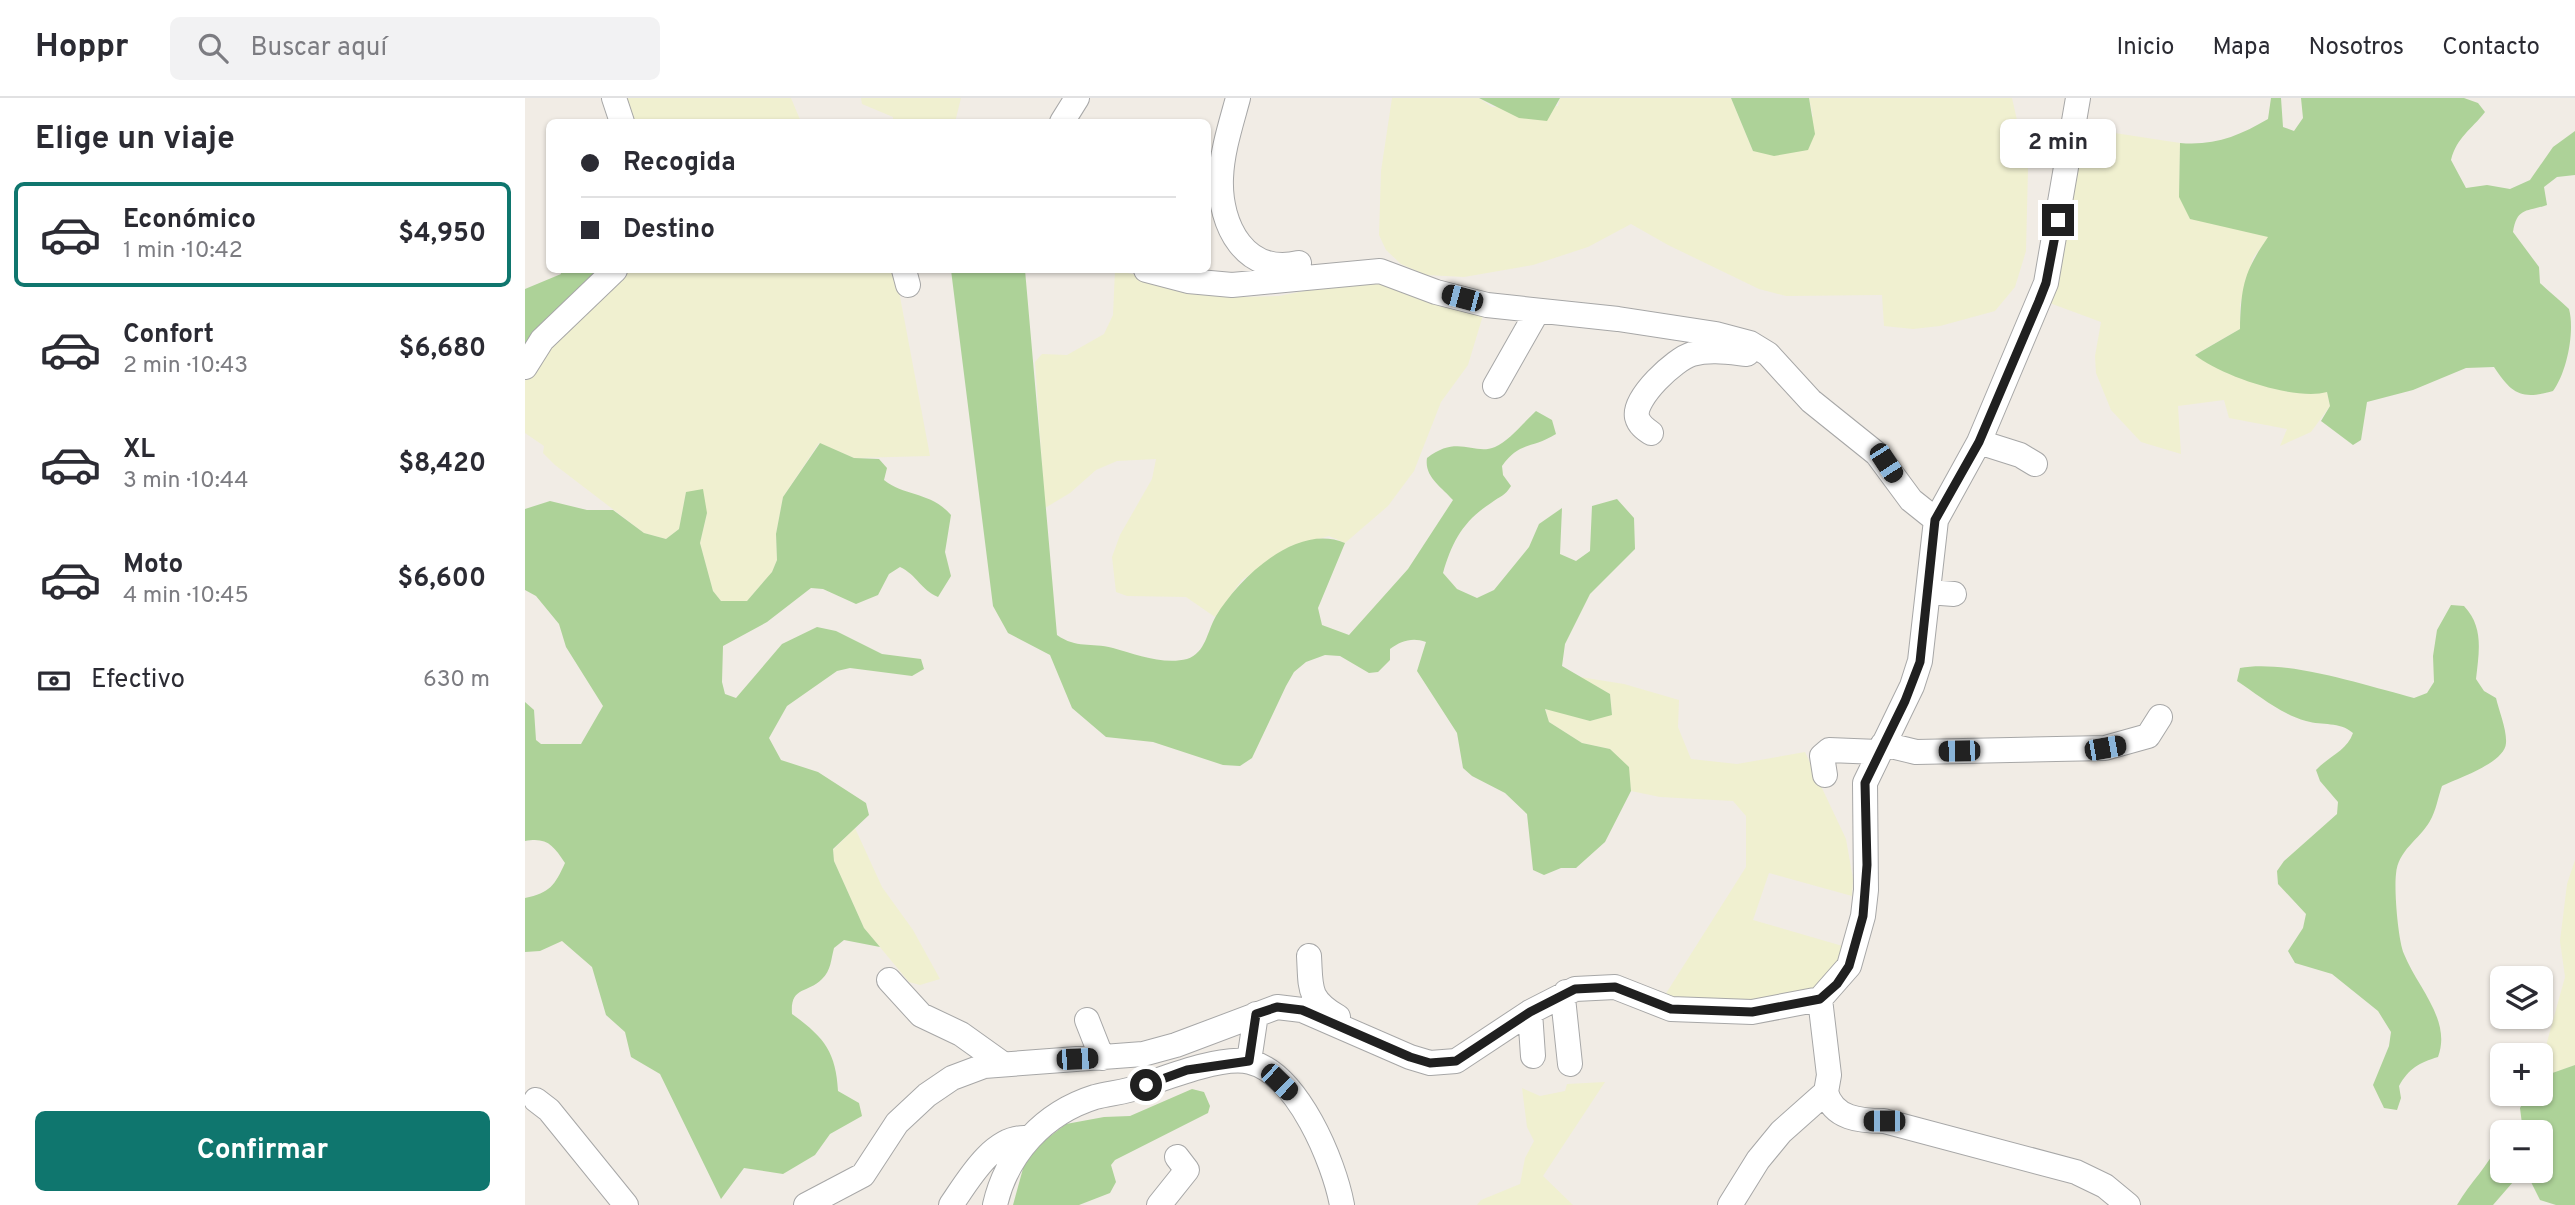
<!DOCTYPE html>
<html lang="es">
<head>
<meta charset="utf-8">
<style>
	:root { --surface:#fff; --page:#f2f2f3; --text:#2b2b33; --muted:#7c7c81; --line:#e1e1e2; --accent:#0f766e }
	body { margin:0; font-family:Overpass,sans-serif; background:var(--page); color:var(--text); height:100vh; display:flex; flex-direction:column; font-size:26px; white-space:nowrap }
	* { box-sizing:border-box; margin:0 }
	p { font-size:23px; color:var(--muted) }
	.icon { flex:none; width:38px; height:38px; fill:none; stroke:currentColor; stroke-width:2; stroke-linecap:round; stroke-linejoin:round }
	.map { position:relative; flex:1; overflow:hidden }
	.drawer { display:flex; flex-direction:column; background:var(--surface); width:525px }
	.drawer>* { flex:none }
	.top-card { position:absolute; left:21px; top:21px; width:665px; height:154px; border-radius:10px; box-shadow:0 2px 5px #0004; display:grid; align-content:center; height:154px; padding:0 35px; background:var(--surface) }
	.tools { position:absolute; left:1965px; top:868px; display:grid; gap:14px }
	.tools a { display:grid; place-items:center; width:63px; height:63px; border-radius:10px; background:var(--surface); box-shadow:0 2px 5px #0004; font-size:35px }
	.end { position:absolute; width:32px; height:32px; margin:-16px; border:9px solid #202020; background:#fff; box-shadow:0 0 0 4px #fff }
	.from { border-radius:50% }
	.bubble { position:absolute; height:49px; border-radius:10px; background:var(--surface); box-shadow:0 2px 5px #0004; font-size:23px; font-weight:700; line-height:49px; text-align:center }
	.car { position:absolute; width:21px; height:42px; margin:-21px -10px; border-radius:9px; box-shadow:0 0 5px 2px #0007; background:linear-gradient(#222 24%,#8ab4d8 0 40%,#222 0 76%,#8ab4d8 0 86%,#222 0) }
	.top-card b { display:flex; align-items:center; gap:24px; height:66px; font-size:26px }
	.top-card b+b { border-top:2px solid var(--line) }
	.top-card i { width:18px; height:18px; background:var(--text) }
	ul { padding:0; list-style:none }
	li { display:flex; align-items:center; gap:21px; height:105px; margin:0 14px 10px; padding:0 21px; border:4px solid transparent; border-radius:10px }
	li div { flex:1 }
	li b { display:block; font-size:26px }
	li em { font-style:normal; font-weight:700 }
	li.active { border-color:var(--accent) }
	li>.icon { width:63px; height:63px; stroke-width:1.5 }
	h2 { padding:0 35px; font-size:32px; line-height:84px }
	.pay { display:flex; align-items:center; gap:18px; height:77px; padding:0 35px; font-size:26px }
	.pay p { margin-inline-start:auto }
	.button { display:flex; gap:14px; margin-top:auto; padding:14px 35px }
	.button a { flex:1; height:80px; border-radius:10px; background:var(--accent); color:#fff; font-size:28px; font-weight:700; line-height:80px; text-align:center }
	header { display:flex; align-items:center; gap:42px; box-sizing:border-box; height:98px; padding:0 35px; background:var(--surface); border-bottom:2px solid var(--line) }
	header strong { font-size:33px }
	nav { display:flex; gap:38px; margin-inline-start:auto; font-size:24px }
	.search { width:490px; height:63px; background:var(--page); display:flex; align-items:center; gap:18px; box-sizing:border-box; padding:0 24px; border-radius:10px; color:var(--muted); font-size:26px }
	main { display:flex; flex:1; min-height:0 }
	.map>svg:first-child { display:block }
	.farmland { fill:#f0f0d0 }
	.forest { fill:#add298 }
	.lines { fill:none; stroke-linecap:round; stroke-linejoin:round }
	.minor-casing { stroke:#a7a7a7; stroke-width:26 }
	.minor { stroke:#fff; stroke-width:24 }
	.route { stroke:#202020; stroke-width:9 }
</style>
</head>
<body>
<header>
<strong>Hoppr</strong>
<div class="search"><svg class="icon" aria-label="search" viewBox="0 0 24 24"><circle cx="10" cy="10" r="6"/><path d="M15 15l6 6"/></svg>Buscar aquí</div>
<nav><a>Inicio</a><a>Mapa</a><a>Nosotros</a><a>Contacto</a></nav>
</header>
<main>
<section class="drawer">
<h2>Elige un viaje</h2>
<ul>
<li class="active"><svg class="icon" aria-label="car" viewBox="0 0 24 24"><path d="M5 17H2v-5l4-1 3-4h7l3 4 3 1v5h-3M9 17h6M6 11h13"/><circle cx="7" cy="17" r="2"/><circle cx="17" cy="17" r="2"/></svg><div><b>Económico</b><p>1 min · 10:42</p></div><em>$4,950</em></li>
<li><svg class="icon" aria-label="car" viewBox="0 0 24 24"><path d="M5 17H2v-5l4-1 3-4h7l3 4 3 1v5h-3M9 17h6M6 11h13"/><circle cx="7" cy="17" r="2"/><circle cx="17" cy="17" r="2"/></svg><div><b>Confort</b><p>2 min · 10:43</p></div><em>$6,680</em></li>
<li><svg class="icon" aria-label="car" viewBox="0 0 24 24"><path d="M5 17H2v-5l4-1 3-4h7l3 4 3 1v5h-3M9 17h6M6 11h13"/><circle cx="7" cy="17" r="2"/><circle cx="17" cy="17" r="2"/></svg><div><b>XL</b><p>3 min · 10:44</p></div><em>$8,420</em></li>
<li><svg class="icon" aria-label="car" viewBox="0 0 24 24"><path d="M5 17H2v-5l4-1 3-4h7l3 4 3 1v5h-3M9 17h6M6 11h13"/><circle cx="7" cy="17" r="2"/><circle cx="17" cy="17" r="2"/></svg><div><b>Moto</b><p>4 min · 10:45</p></div><em>$6,600</em></li>
</ul>
<div class="pay"><svg class="icon" aria-label="cash" viewBox="0 0 24 24"><path d="M3 7h18v10H3z"/><circle cx="12" cy="12" r="2"/></svg>Efectivo<p>630 m</p></div>
<div class="button"><a>Confirmar</a></div>
</section>
<div class="map">
<svg width="2050" height="1107" viewBox="0 0 2050 1107">
	<rect width="100%" height="100%" fill="#f1ece5"/>
	<!-- farmland -->
	<path class="farmland" d="M94,0H266L276,24H103Z
		M336,0H436L430,24H368V19L337,6Z
		M867,0H954L967,9L1033,8L1035,0H1206L1228,53L1288,18L1284,0H1487L1503,71L1501,153L1490,189L1470,213L1415,228L1388,231L1359,228L1357,197L1261,198L1234,191L1143,147L1106,126L1063,149L1008,167L939,179L901,177L876,166L861,152L854,137L856,73Z
		M1557,30L1655,45L1654,99L1744,139L1728,160L1715,207V231L1671,256L1763,294H1802L1805,308L1786,334L1755,348L1762,331L1704,320L1699,302L1653,308L1656,356L1616,344L1586,312L1571,275L1570,258L1576,224L1522,204Z
		M100,172H370L405,358L329,360L294,345L258,399L251,436L252,462L247,474L222,503H196L188,493L175,445L182,415L161,394L154,431L141,441L119,435L30,367L18,355L19,348L0,335V283L23,246Z
		M590,172L682,194L720,199L754,198L825,184L865,186L959,214L943,267L916,304L889,373L863,408L820,445L804,438L766,448L717,482L690,519L661,499L602,498L591,494L587,459L595,437L627,381L631,361L592,363L571,372L545,395L520,410L510,264L517,256L542,257L579,236L588,217Z
		M1055,579L1099,586L1154,602L1153,629L1166,661L1212,666L1280,654L1321,741L1328,781L1327,798L1244,775L1228,822L1321,849L1311,870L1299,883L1279,895L1247,901L1171,906L1140,897L1221,769V718L1208,703L1135,699L1106,693L1103,669L1085,651L1057,645L1024,624L1020,610L1065,623L1087,616L1085,596Z
		M330,730L357,789L388,832L415,881L395,887L384,884L339,830L309,763L308,752Z
		M2050,762V967L2016,979V966L2040,879L2035,843L2042,786Z
		M1080,984L1018,1078L1048,1107H952L956,1102L995,1086L1000,1060L1009,1043L1002,1029L997,990L1015,998L1040,993L1042,986Z"/>
	<!-- forest -->
	<path class="forest" d="M954,0H1035L1022,23L994,20Z
		M1206,0H1284L1290,36L1283,52L1249,58L1228,53Z
		M1746,0H1756L1758,29L1769,33L1778,20L1776,0H1939L1953,5L1960,14C1946,32 1932,39 1926,62L1941,90L1962,87L1985,91L2005,82L2028,49L2050,33V77L2032,79L2019,89L2022,107C2002,114 1992,109 1988,134L2014,169L2015,185C2024,194 2035,202 2044,211C2050,233 2042,274 2028,293C1996,302 1987,296 1969,269L1941,270L1888,292L1842,304L1836,342L1828,347L1796,323L1805,308L1802,294C1770,303 1696,278 1670,257L1715,231C1716,188 1719,174 1743,139L1665,121L1654,99L1655,45C1689,48 1714,38 1743,21Z
		M35,172H79L0,255V191L36,176Z
		M426,172H500L532,537C552,551 565,544 588,550C610,556 638,567 662,561C681,555 682,533 691,518C714,480 772,424 820,445L793,510L797,527L824,537L883,471L928,402C917,389 899,379 902,360C933,336 949,358 970,349C984,343 999,324 1011,313L1027,322L1031,336C1007,351 995,343 977,368L978,377L986,388C980,398 975,398 966,405C938,423 927,444 918,475L932,491L952,500L969,492L1004,449L1014,426L1037,410L1035,456L1051,463L1065,453L1067,408L1092,401L1109,420L1110,451L1065,496L1040,546L1037,568L1085,596L1087,617L1065,623L1020,611L1024,624L1057,645L1085,651L1104,669L1106,693L1080,744L1051,770H1036L1019,777L1008,772L1002,716L980,695L947,678L938,670L932,635L892,573L901,544C887,539 876,543 865,551V562L853,574L844,575L815,558L800,557L781,564L769,574L761,588L727,660L715,668L698,667L628,644L581,639L547,610L525,557L483,535L468,508Z
		M295,345L329,360L354,361L362,370L359,382C380,399 405,393 426,417L420,454L426,478L413,499C396,492 392,477 375,469L364,476L353,497L331,506L298,491L286,490L242,524L198,548L197,584L200,596L211,600L257,546L292,529L311,533L357,556L396,561L399,571L387,578L325,570L312,573L262,608L244,640L256,662L293,674L341,705L344,717L308,751L309,763L339,830L355,849L319,842L309,850C306,861 306,873 297,881C282,896 265,888 267,916C299,939 311,954 313,993L334,1005L337,1018L305,1036L290,1057L258,1076L219,1070L196,1101L135,976L106,959L100,934L81,917L67,869L37,843L15,853L0,854V800C25,795 30,787 40,765C28,747 22,739 0,743V604L9,612L11,642L16,646H56L78,608L41,549L34,526L11,498L0,492V411L25,403L62,412H88L119,435L141,441L154,431L161,394L178,391L182,415L175,445L188,493L196,503H222L247,474L252,462L251,436L258,399Z
		M1926,507L1939,508C1959,529 1954,554 1951,581L1959,593L1971,600C1974,613 1982,632 1981,645C1980,665 1933,680 1917,688C1913,699 1911,713 1905,723C1894,742 1873,752 1871,776C1869,792 1873,842 1879,856C1892,889 1927,922 1913,959C1894,965 1884,970 1874,988L1876,1000L1872,1012L1859,1010L1848,987L1864,948L1866,934L1853,913L1807,876L1770,865L1763,853L1778,830L1781,816L1753,786L1752,773L1759,763L1812,716L1813,704L1795,683L1791,672C1804,658 1822,653 1828,635C1814,623 1798,628 1781,623C1756,616 1733,597 1712,583L1715,570C1761,561 1842,588 1889,600L1902,595L1909,584L1908,558L1912,532Z
		M2050,967V1107H2031L2015,1102L2006,1084L2011,1073H2016V1034H1998L1995,1010L2003,996H2016V979Z
		M667,991L679,994L685,1008L683,1015L590,1062L586,1067L591,1084L585,1095L554,1107H488L502,1056L541,1026L579,1019L605,1018Z
		M1974,1044L1977,1046L1978,1073H1991L1988,1084L1968,1107H1932C1946,1083 1963,1069 1974,1044Z"/>
	<g class="lines">
		<defs>
			<path id="minor" d="M89,0L97,24
				M713,0C706,26 697,53 696,80C694,128 721,178 774,165
				M537,24L552,0
				M379,172L383,187
				M621,172L663,183L707,187L855,173L911,194L962,207L1093,221L1191,236L1225,245L1243,256L1286,303L1352,356L1386,402L1411,422
				M0,269L17,242L90,172
				M970,288L1012,214
				M1126,335C1120,331 1114,327 1112,319C1108,300 1150,261 1167,256C1185,251 1203,254 1222,256
				M1454,344L1495,357L1510,366
				M1403,494L1429,496
				M1358,646L1391,654L1580,650L1623,638L1635,619
				M1300,677L1297,658L1304,652L1353,654
				M784,858C786,890 782,901 813,919
				M364,882L396,917L436,936L478,966
				M1041,894L1038,900L1045,966
				M1005,914L1008,958
				M562,922L577,960
				M724,963L731,916
				M1301,994C1308,1021 1336,1023 1359,1023L1551,1074L1580,1088L1603,1107
				M11,1002L24,1012L101,1107
				M281,1107L338,1077L372,1025L402,997L427,980L459,968L618,956L651,947L752,909L777,912L885,959L905,965L931,963L1005,914L1050,891L1090,889L1146,911L1227,914L1295,901L1324,868L1338,818L1341,792L1340,685L1387,588L1395,563L1411,422L1454,344L1521,185L1553,0
				M426,1107C442,1084 467,1039 500,1040
				M470,1107C482,1055 519,1015 570,999C586,995 602,994 617,988C642,979 699,957 725,964C773,976 809,1064 817,1107
				M634,1107L662,1072L652,1059
				M1205,1107L1233,1062L1256,1034L1301,994L1304,977L1295,901"/>
		</defs>
		<!-- minor casing -->
		<use href="#minor" class="minor-casing"/>
		<!-- minor -->
		<use href="#minor" class="minor"/>
	</g>
	<g class="lines">
		<!-- route -->
		<path class="route" d="M621,987L662,972L724,963L731,916L752,909L777,912L885,959L905,965L931,963L1005,914L1050,891L1090,889L1146,911L1227,914L1295,901L1312,886L1324,868L1338,818L1342,767L1340,685L1380,603L1395,564L1410,422L1454,344L1514,203L1521,185L1533,122"/>
	</g>
</svg>
<div class="tools">
<a><svg class="icon" aria-label="layers" viewBox="0 0 24 24"><path d="M12 4l9 5-9 5-9-5zM3 14l9 5 9-5"/></svg></a>
<a>+</a>
<a>−</a>
</div>
<i class="end from" style="left:621px;top:987px"></i>
<i class="end" style="left:1533px;top:122px"></i>
<div class="bubble" style="left:1475px;top:21px;width:116px">2 min</div>
<i class="car" style="left:937px;top:200px;rotate:285deg"></i>
<i class="car" style="left:1361px;top:365px;rotate:147deg"></i>
<i class="car" style="left:1580px;top:650px;rotate:80deg"></i>
<i class="car" style="left:1434px;top:653px;rotate:269deg"></i>
<i class="car" style="left:552px;top:961px;rotate:88deg"></i>
<i class="car" style="left:754px;top:984px;rotate:134deg"></i>
<i class="car" style="left:1359px;top:1023px;rotate:270deg"></i>
<div class="top-card">
<b><i class="from"></i>Recogida</b>
<b><i></i>Destino</b>
</div>
</div>
</main>
</body>
</html>
